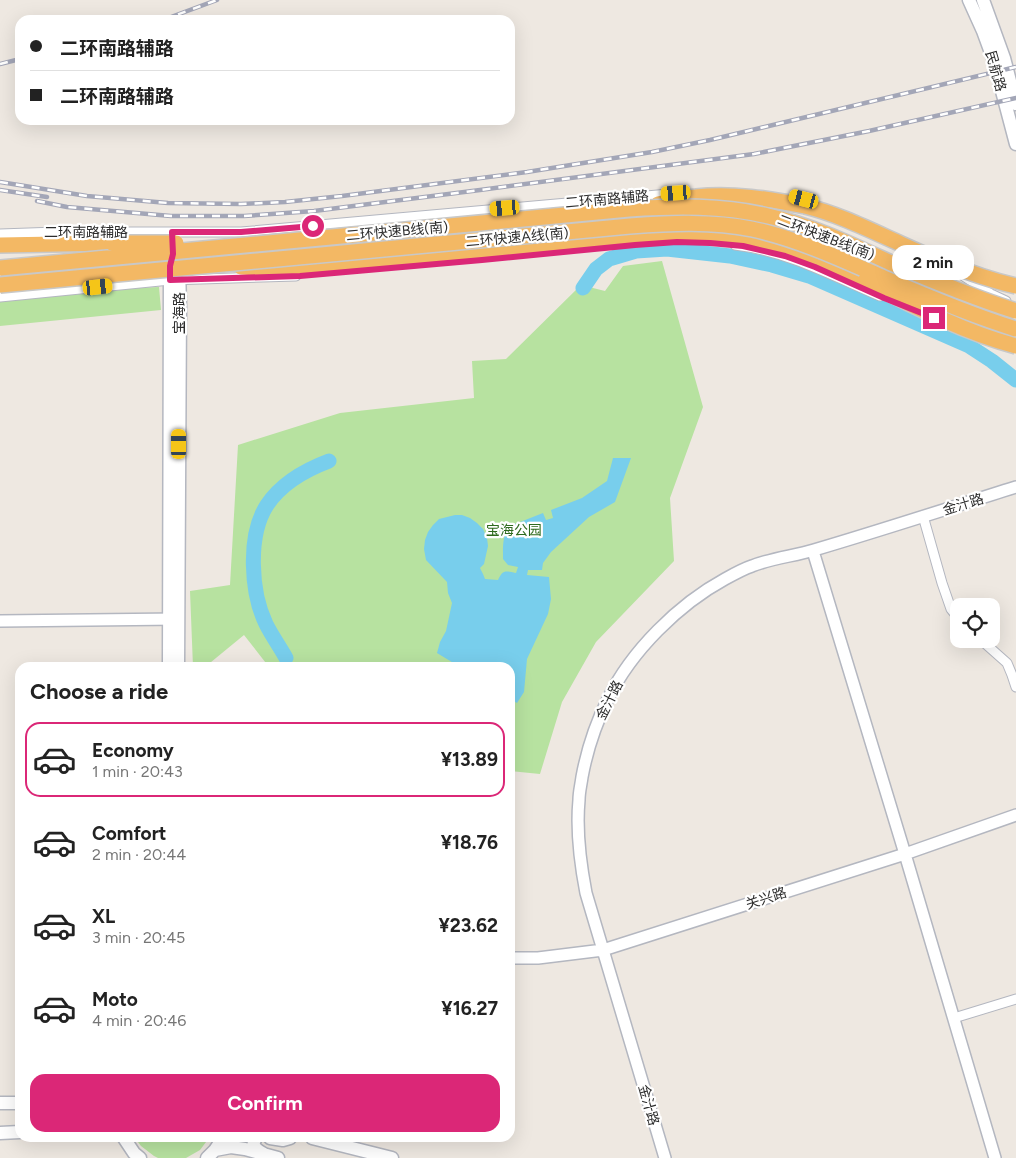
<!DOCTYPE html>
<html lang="en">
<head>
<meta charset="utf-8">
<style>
	:root { --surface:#fff; --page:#f2f2f2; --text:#222; --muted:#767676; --line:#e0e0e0; --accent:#db2777 }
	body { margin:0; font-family:Figtree,"Noto Sans SC",sans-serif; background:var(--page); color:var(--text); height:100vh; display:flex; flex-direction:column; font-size:19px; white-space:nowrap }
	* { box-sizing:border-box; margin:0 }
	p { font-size:16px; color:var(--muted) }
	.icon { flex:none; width:28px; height:28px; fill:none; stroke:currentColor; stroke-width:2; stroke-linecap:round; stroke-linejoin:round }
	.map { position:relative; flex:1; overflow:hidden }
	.details { position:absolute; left:15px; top:662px; width:500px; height:480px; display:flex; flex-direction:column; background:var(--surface); border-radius:15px; box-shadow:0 5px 20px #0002 }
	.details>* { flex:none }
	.banner { position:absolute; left:15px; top:15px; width:500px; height:110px; border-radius:15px; box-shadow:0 5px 20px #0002; display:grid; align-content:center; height:110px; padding:0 15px; background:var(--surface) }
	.controls { position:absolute; left:950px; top:598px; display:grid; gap:10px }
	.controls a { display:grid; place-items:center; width:50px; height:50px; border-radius:10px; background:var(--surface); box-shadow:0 5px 20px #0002; font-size:25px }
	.end { position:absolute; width:22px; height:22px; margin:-11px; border:6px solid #db2777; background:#fff; box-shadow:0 0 0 2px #fff }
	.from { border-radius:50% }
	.bubble { position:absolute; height:35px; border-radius:15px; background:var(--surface); box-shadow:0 5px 20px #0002; font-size:16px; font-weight:700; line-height:35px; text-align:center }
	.car { position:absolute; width:15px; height:30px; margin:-15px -8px; border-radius:6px; box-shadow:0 0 4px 1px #0007; background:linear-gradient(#f5c518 24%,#345 0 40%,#f5c518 0 76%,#345 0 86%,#f5c518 0) }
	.banner b { display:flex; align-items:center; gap:18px; height:48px; font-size:19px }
	.banner b+b { border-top:1px solid var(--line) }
	.banner i { width:12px; height:12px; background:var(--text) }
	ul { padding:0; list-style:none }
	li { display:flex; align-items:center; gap:15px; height:75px; margin:0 10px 8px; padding:0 5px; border:2px solid transparent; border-radius:15px }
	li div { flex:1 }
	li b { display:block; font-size:19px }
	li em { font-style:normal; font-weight:700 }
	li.active { border-color:var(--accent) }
	li>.icon { width:45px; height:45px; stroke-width:1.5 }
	h2 { padding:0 15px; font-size:22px; line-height:60px }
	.primary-button { display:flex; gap:10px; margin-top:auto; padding:10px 15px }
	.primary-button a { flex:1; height:58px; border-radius:15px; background:var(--accent); color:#fff; font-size:20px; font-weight:700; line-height:58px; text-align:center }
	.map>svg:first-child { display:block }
	.green { fill:#b7e2a0 }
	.water { fill:#78ceec }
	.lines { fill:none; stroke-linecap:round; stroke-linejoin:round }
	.river { stroke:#78ceec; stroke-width:15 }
	.minor-casing { stroke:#b4b7c0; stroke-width:11 }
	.tertiary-casing { stroke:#b4b7c0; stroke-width:14 }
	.secondary-casing { stroke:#b4b7c0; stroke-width:15 }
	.trunk-casing { stroke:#c8c8c8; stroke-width:18 }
	.minor { stroke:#fff; stroke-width:9 }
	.tertiary { stroke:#fff; stroke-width:11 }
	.secondary { stroke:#fff; stroke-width:12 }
	.trunk { stroke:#f3b864; stroke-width:15 }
	.rail-casing { stroke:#a3a6b7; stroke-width:4.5 }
	.rail { stroke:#fff; stroke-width:2.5; stroke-dasharray:8; stroke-linecap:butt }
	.trunk-bridge-casing { stroke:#c8c8c8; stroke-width:18; stroke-linecap:butt }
	.trunk-bridge { stroke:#f3b864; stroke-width:15 }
	.route { stroke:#db2777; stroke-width:6 }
	.labels { text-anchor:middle; stroke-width:4.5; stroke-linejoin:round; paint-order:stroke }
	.street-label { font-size:14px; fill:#2d2d2d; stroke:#fff }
	.park-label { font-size:14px; fill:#2e6a1e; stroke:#fff }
</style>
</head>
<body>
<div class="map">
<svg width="1016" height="1158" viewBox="0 0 1016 1158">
	<rect width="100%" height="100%" fill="#eee8e1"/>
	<!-- green -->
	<path class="green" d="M662,261L703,407L670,498L674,561L596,642L562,702L540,774L510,771V668L269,667L244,635L205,667H193L190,591L230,585L238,445L340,413L474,398L472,361L506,359L581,285L605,291L623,266Z
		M159,287L161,310L0,326V301L67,291Z
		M135,1138H209L200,1150L186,1158H158L154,1156L141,1146Z"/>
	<!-- water -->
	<path class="water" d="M613,458H631L615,502L589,517L551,552L543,563L542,570H528L527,575L549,577L551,599L548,614L527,659L524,692L517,703L510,699V668L460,667L437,653L440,642L446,631L452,603L448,593L447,582L426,560L424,549L425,540L428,532L433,525L439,519L455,515H462L470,518L477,523L483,529L487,538L488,546L484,564L480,568L483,574L485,579L498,580C503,569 505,571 516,573L518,567L508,565L503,559C503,548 502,535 510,526L543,513L546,520L553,518L551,510L582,498L607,481Z"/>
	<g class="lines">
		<!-- river -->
		<path class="river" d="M583,288L596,269L609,259L636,251L667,249L730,256L772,265L809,276L969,346L992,361L1016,380
			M286,658C280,647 272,636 266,624C251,593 247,536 267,505C281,484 305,470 329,461"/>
		<defs>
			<path id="minor" d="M0,234L57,232H241L680,193
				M735,245C787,251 833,276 880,296
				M962,275L991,294L1006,301
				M0,297L170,280L296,276
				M923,516L942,583L951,609L959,619
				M980,639L1007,663L1012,675L1016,687
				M954,1018L1016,999"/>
			<path id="tertiary" d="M813,551L905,854L995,1158
				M0,621L178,619
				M510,958H538L603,950L905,854L1016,815
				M665,1158L586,893C580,862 576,831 579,800C579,792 581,785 582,777C587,750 596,723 608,699C631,651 679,604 725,579C734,574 743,569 752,566C772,558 794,556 814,550C882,530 949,508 1016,487"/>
			<path id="secondary" d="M969,0L983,31L994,61L1016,144
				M983,0L1004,58L1016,104
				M173,254L179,265L180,307L178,668
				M169,668L170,266L171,261
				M0,1103H20
				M0,1133L20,1132
				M124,1138L134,1153L140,1158
				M256,1138C250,1146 257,1150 264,1154
				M270,1138L283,1140L290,1138
				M312,1138L392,1158
				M215,1150L231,1147L245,1149L278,1158
				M207,1158L215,1150L223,1138"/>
			<path id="trunk" d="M658,204C670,201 683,198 696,197C732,193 770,199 805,206
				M0,245L112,243
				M241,267L271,269H298L662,236L708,235L756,240L799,252L824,262L865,281"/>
		</defs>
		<!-- minor casing -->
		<use href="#minor" class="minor-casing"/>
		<!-- tertiary casing -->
		<use href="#tertiary" class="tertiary-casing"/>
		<!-- secondary casing -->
		<use href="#secondary" class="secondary-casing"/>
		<!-- trunk casing -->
		<use href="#trunk" class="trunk-casing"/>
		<!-- minor -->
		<use href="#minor" class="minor"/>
		<!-- tertiary -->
		<use href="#tertiary" class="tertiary"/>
		<!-- secondary -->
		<use href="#secondary" class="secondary"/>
		<!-- trunk -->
		<use href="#trunk" class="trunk"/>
		<defs>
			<path id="rail" d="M163,20L217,0
				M0,64L20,59
				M0,182L87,196L168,203L241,204L285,202L342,196L527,172L652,152L710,140L1016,67
				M0,190L47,197
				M37,201L67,207L171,216H244L314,211L480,190L754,154L869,131L1016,98"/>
		</defs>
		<!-- rail casing -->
		<use href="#rail" class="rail-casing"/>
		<!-- rail -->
		<use href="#rail" class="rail"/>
		<defs>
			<path id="trunk-bridge" d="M805,206C838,214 870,230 901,244C938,261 976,277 1016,286
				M112,243H176
				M0,268L629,209C676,206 722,205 768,216C810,225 850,244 889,262C931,280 972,297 1016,311
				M865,281C914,306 963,332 1016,346
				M0,285L630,226C671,223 712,221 752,229C798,239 841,259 884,278C928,297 971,315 1016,329"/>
		</defs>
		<!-- trunk-bridge casing -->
		<use href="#trunk-bridge" class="trunk-bridge-casing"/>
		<!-- trunk-bridge -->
		<use href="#trunk-bridge" class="trunk-bridge"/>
	</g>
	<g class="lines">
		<!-- route -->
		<path class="route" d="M313,226L241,232H172L173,254L170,266V280L300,276L482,260L635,245L677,242L710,243L743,246L785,256L815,267L884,298L934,318"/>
	</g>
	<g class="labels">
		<!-- street labels -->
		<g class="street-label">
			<text transform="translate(996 71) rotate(74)" y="5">民航路</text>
			<text transform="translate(607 199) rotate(-5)" y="5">二环南路辅路</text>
			<text transform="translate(397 231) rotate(-5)" y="5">二环快速B线(南)</text>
			<text x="86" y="237">二环南路辅路</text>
			<text transform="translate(517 237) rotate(-5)" y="5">二环快速A线(南)</text>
			<text transform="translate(826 237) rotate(21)" y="5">二环快速B线(南)</text>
			<text transform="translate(179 313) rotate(-90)" y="5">宝海路</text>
			<text transform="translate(963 504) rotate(-17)" y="5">金汁路</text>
			<text transform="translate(609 700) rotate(-63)" y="5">金汁路</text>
			<text transform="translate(766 898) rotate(-18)" y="5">关兴路</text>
			<text transform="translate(649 1105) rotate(74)" y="5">金汁路</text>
		</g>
		<!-- park labels -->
		<g class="park-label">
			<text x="514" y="535">宝海公园</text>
		</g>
	</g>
</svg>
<div class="controls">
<a><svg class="icon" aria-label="locate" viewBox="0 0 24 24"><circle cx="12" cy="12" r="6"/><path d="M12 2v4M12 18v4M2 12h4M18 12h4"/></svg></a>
</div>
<i class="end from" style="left:313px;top:226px"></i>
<i class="end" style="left:934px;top:318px"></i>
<div class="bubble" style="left:892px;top:245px;width:82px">2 min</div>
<i class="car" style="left:676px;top:193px;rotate:266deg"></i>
<i class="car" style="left:804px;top:199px;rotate:285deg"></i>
<i class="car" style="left:505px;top:208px;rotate:265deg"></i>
<i class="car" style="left:98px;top:287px;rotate:84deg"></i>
<i class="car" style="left:179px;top:444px;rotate:0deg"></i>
<div class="banner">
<b><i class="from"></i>二环南路辅路</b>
<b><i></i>二环南路辅路</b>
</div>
<section class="details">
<h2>Choose a ride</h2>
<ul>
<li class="active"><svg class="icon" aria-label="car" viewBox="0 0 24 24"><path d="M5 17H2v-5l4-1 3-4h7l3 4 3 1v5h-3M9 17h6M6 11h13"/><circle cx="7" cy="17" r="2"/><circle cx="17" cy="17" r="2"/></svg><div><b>Economy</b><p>1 min · 20:43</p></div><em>¥13.89</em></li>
<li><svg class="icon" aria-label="car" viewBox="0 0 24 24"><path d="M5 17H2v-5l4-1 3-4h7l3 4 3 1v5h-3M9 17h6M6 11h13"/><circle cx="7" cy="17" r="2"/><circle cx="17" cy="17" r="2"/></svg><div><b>Comfort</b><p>2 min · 20:44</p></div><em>¥18.76</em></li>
<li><svg class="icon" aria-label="car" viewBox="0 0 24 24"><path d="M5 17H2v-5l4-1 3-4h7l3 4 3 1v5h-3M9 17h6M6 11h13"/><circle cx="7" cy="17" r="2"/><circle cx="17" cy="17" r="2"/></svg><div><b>XL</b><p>3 min · 20:45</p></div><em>¥23.62</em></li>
<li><svg class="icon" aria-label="car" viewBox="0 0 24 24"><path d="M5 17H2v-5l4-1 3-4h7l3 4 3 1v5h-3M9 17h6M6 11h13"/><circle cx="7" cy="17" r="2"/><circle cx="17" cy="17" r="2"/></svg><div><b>Moto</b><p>4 min · 20:46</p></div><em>¥16.27</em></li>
</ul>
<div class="primary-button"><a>Confirm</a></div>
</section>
</div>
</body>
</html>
